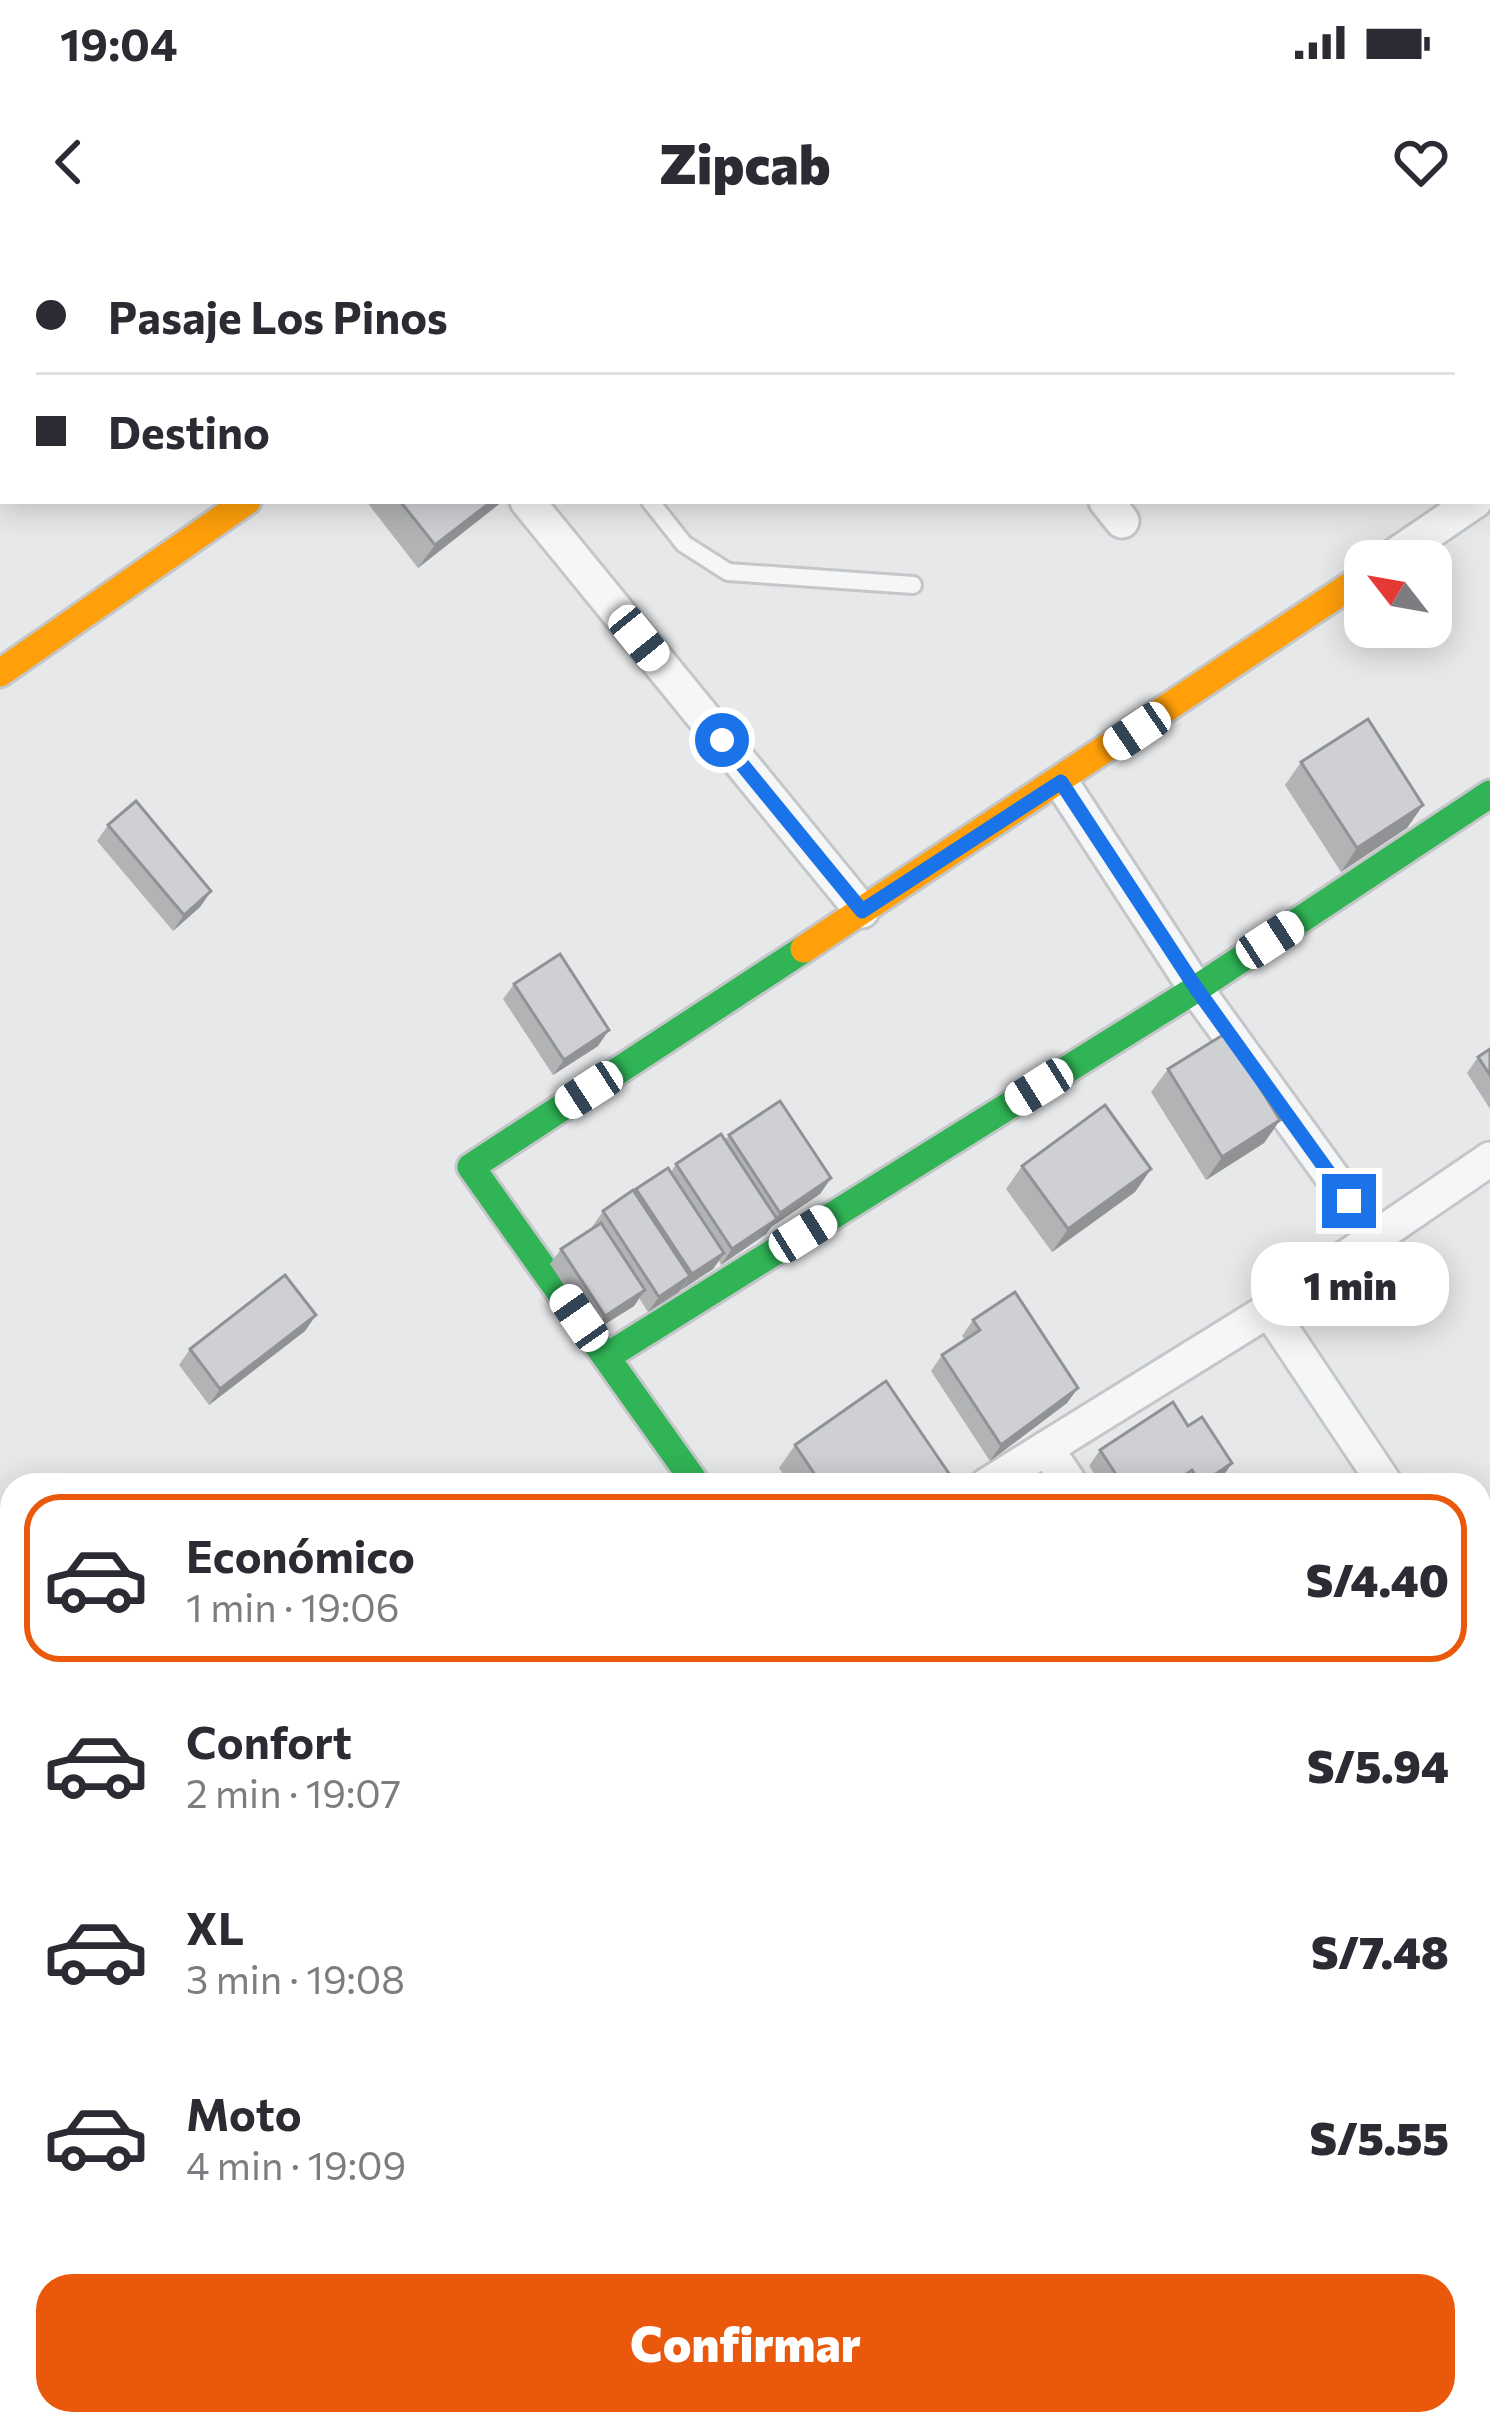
<!DOCTYPE html>
<html lang="es">
<head>
<meta charset="utf-8">
<style>
	:root { --surface:#fff; --page:#f7f7f7; --text:#2b2b33; --muted:#7c7c81; --line:#e1e1e2; --accent:#ea580c }
	body { margin:0; font-family:Commissioner,sans-serif; background:var(--page); color:var(--text); height:100vh; display:flex; flex-direction:column; font-size:45px; white-space:nowrap }
	* { box-sizing:border-box; margin:0 }
	p { font-size:39px; color:var(--muted) }
	.icon { flex:none; width:66px; height:66px; fill:none; stroke:currentColor; stroke-width:2; stroke-linecap:round; stroke-linejoin:round }
	.map { position:relative; flex:1; overflow:hidden }
	.panel { position:absolute; left:0px; top:1233px; width:1491px; height:963px; display:flex; flex-direction:column; background:var(--surface); border-radius:36px 36px 0 0; box-shadow:0 6px 30px #0003 }
	.panel>* { flex:none }
	.hud { position:absolute; left:0px; top:0px; width:1491px; height:264px; box-shadow:0 6px 30px #0003; display:grid; align-content:center; height:264px; padding:0 36px; background:var(--surface) }
	.needle { width:78px; rotate:301deg }
	.controls { position:absolute; left:1344px; top:300px; display:grid; gap:24px }
	.controls a { display:grid; place-items:center; width:108px; height:108px; border-radius:24px; background:var(--surface); box-shadow:0 6px 30px #0003; font-size:60px }
	.end { position:absolute; width:54px; height:54px; margin:-27px; border:15px solid #1a73e8; background:#fff; box-shadow:0 0 0 6px #fff }
	.from { border-radius:50% }
	.bubble { position:absolute; height:84px; border-radius:36px; background:var(--surface); box-shadow:0 6px 30px #0003; font-size:39px; font-weight:800; line-height:84px; text-align:center }
	.car { position:absolute; width:36px; height:72px; margin:-36px -18px; border-radius:15px; box-shadow:0 0 9px 3px #0007; background:linear-gradient(#fff 24%,#345 0 40%,#fff 0 76%,#345 0 86%,#fff 0) }
	.hud b { display:flex; align-items:center; gap:42px; height:114px; font-size:45px }
	.hud b+b { border-top:3px solid var(--line) }
	.hud i { width:30px; height:30px; background:var(--text) }
	ul { padding:21px 0 0; list-style:none }
	li { display:flex; align-items:center; gap:36px; height:168px; margin:0 24px 18px; padding:0 12px; border:6px solid transparent; border-radius:36px }
	li div { flex:1 }
	li b { display:block; font-size:45px }
	li em { font-style:normal; font-weight:800 }
	li.on { border-color:var(--accent) }
	li>.icon { width:108px; height:108px; stroke-width:1.5 }
	.primary-button { display:flex; gap:24px; margin-top:auto; padding:24px 36px }
	.primary-button a { flex:1; height:138px; border-radius:36px; background:var(--accent); color:#fff; font-size:48px; font-weight:800; line-height:138px; text-align:center }
	.status { display:flex; justify-content:space-between; align-items:center; height:84px; padding:0 60px; background:var(--surface); direction:ltr }
	.status svg { height:33px; fill:currentColor }
	header { display:flex; justify-content:space-between; align-items:center; height:156px; padding:0 36px; background:var(--surface); font-size:54px; font-weight:800 }
	.map>svg:first-child { display:block }
	.built { fill:#d4d7dd }
	.lines { fill:none; stroke-linecap:round; stroke-linejoin:round }
	.lane-casing { stroke:#c4c6c8; stroke-width:22 }
	.street-casing { stroke:#c4c6c8; stroke-width:39 }
	.fast-casing { stroke:#c4c6c8; stroke-width:33 }
	.slow-casing { stroke:#c4c6c8; stroke-width:33 }
	.jam-casing { stroke:#c4c6c8; stroke-width:33 }
	.lane { stroke:#f5f6f7; stroke-width:16 }
	.street { stroke:#f5f6f7; stroke-width:33 }
	.fast { stroke:#30b455; stroke-width:27 }
	.slow { stroke:#ff9f0a; stroke-width:27 }
	.jam { stroke:#e5322d; stroke-width:27 }
	.wall { fill:#b1b3b5 }
	.shaded-wall { fill:#909294 }
	.building { fill:#ced0d3; stroke:#909294; stroke-width:3 }
	.route { stroke:#1a73e8; stroke-width:15 }
</style>
</head>
<body>
<div class="status"><b>19:04</b><svg viewBox="0 0 49 12"><path d="M0 12V9h3v3zM5 12V6h3v6zM10 12V3h3v9zM15 12V0h3v12zM26 1h20v11H26zM47 4h2v5h-2z"/></svg></div>
<header><svg class="icon" aria-label="back" viewBox="0 0 24 24"><path d="M15 5l-7 7 7 7"/></svg>Zipcab<svg class="icon" aria-label="heart" viewBox="0 0 24 24"><path d="M12 20l-8-8c-3-5 5-10 8-4 3-6 11-1 8 4z"/></svg></header>
<div class="map">
<svg width="1490" height="2195" viewBox="0 0 1490 2195">
	<rect width="100%" height="100%" fill="#e6e8ea"/>
	<!-- built -->
	<path class="built" d="M1490,1850V2195H1093L1086,2184H1479V1858Z"/>
	<g class="lines">
		<defs>
			<path id="lane" d="M650,261L684,304L728,332L913,345"/>
			<path id="street" d="M166,0L169,3
				M890,0L893,3
				M1187,0L1189,3
				M1467,0L1469,3
				M1158,3L1162,0
				M1488,32L1490,35
				M527,261L862,671
				M1106,261L1122,281
				M1387,321L1475,261
				M1061,542L1196,749L1375,996
				M1269,1070L1386,1245
				M1046,1208L1071,1245
				M987,1245L1269,1070L1490,919
				M1479,1383L1490,1399
				M1479,1835L1490,1828
				M1032,2195L1033,2184"/>
			<path id="fast" d="M606,1117L1196,749L1490,554
				M697,1245L471,927L804,709"/>
			<path id="slow" d="M0,433L247,261
				M804,709L1365,336"/>
			<path id="jam" d="M597,3L601,0"/>
		</defs>
		<!-- lane casing -->
		<use href="#lane" class="lane-casing"/>
		<!-- street casing -->
		<use href="#street" class="street-casing"/>
		<!-- fast casing -->
		<use href="#fast" class="fast-casing"/>
		<!-- slow casing -->
		<use href="#slow" class="slow-casing"/>
		<!-- jam casing -->
		<use href="#jam" class="jam-casing"/>
		<!-- lane -->
		<use href="#lane" class="lane"/>
		<!-- street -->
		<use href="#street" class="street"/>
		<!-- fast -->
		<use href="#fast" class="fast"/>
		<!-- slow -->
		<use href="#slow" class="slow"/>
		<!-- jam -->
		<use href="#jam" class="jam"/>
	</g>
	<!-- wall -->
	<path class="wall" d="M366,261H503L418,328Z
		M1301,522L1423,565L1407,588L1341,632L1285,545Z
		M108,585L211,651L200,667L173,691L97,601Z
		M514,744L598,806L553,835L503,759Z
		M1490,809V869L1467,833L1478,817Z
		M1168,829L1280,880L1264,903L1206,940L1151,852Z
		M729,895L831,938L820,954L771,987L766,994L721,1025L719,1021L713,1029L648,1072L639,1058L634,1066L594,1091L550,1024L561,1009L592,988V987L603,971L636,949L671,932L676,924L725,900Z
		M1022,926L1151,929L1135,952L1052,1012L1006,949Z
		M316,1075L305,1091L209,1165L179,1125L190,1109Z
		M973,1080L1078,1148L1067,1163L990,1221L931,1131L942,1115L965,1100L962,1096Z
		M1188,1186L1232,1223L1221,1239L1212,1245H1102L1089,1226L1100,1210Z
		M795,1205L943,1245H791L779,1228Z"/>
	<!-- shaded-wall -->
	<path class="shaded-wall" d="M492,261H503L418,328L435,305Z
		M1423,565L1407,588L1341,632L1357,608Z
		M211,651L200,667L173,691L184,675Z
		M609,790L598,806L553,835L564,820Z
		M1280,880L1264,903L1206,940L1222,917Z
		M1151,929L1135,952L1052,1012L1068,989Z
		M831,938L820,954L771,987L766,994L721,1025L732,1009L774,981L780,973Z
		M724,1013L713,1029L681,1050L692,1034Z
		M690,1036L679,1052L648,1072L659,1057Z
		M645,1050L634,1066L594,1091L605,1076Z
		M316,1075L305,1091L209,1165L220,1149Z
		M1078,1148L1067,1163L990,1221L1001,1205Z
		M1232,1223L1221,1239L1212,1245H1200Z
		M1192,1230L1182,1245H1170Z
		M12,1311V1324L0,1334V1320Z
		M12,1595V1604L0,1614V1604Z
		M1490,1634V1641L1479,1650V1641Z
		M12,1696V1702L0,1712V1706Z
		M1490,1751V1760L1479,1767V1759Z
		M994,2184H1002L990,2195H982Z"/>
	<!-- building -->
	<path class="building" d="M400,261H492L435,305Z
		M1368,479L1423,565L1357,608L1301,522Z
		M136,561L211,651L184,675L108,585Z
		M560,714L609,790L564,820L514,744Z
		M1226,793L1280,880L1222,917L1168,829Z
		M1490,809V835L1478,817Z
		M780,861L831,938L780,973L729,895Z
		M1105,865L1151,929L1068,989L1022,926Z
		M721,894L777,979L732,1009L676,924Z
		M668,928L724,1013L692,1034L636,949Z
		M633,950L690,1036L659,1057L603,971Z
		M601,983L645,1050L605,1076L561,1009Z
		M285,1035L316,1075L220,1149L190,1109Z
		M1015,1052L1078,1148L1001,1205L942,1115L980,1090L973,1080Z
		M886,1141L950,1235L935,1245H822L795,1205Z
		M1173,1162L1188,1186L1202,1177L1232,1223L1201,1244L1192,1230L1170,1245H1123L1100,1210Z
		M1065,1235L1072,1245H1051Z
		M12,1275V1311L0,1320V1284Z
		M12,1505V1595L0,1604V1515Z
		M1479,1597L1490,1614V1634L1479,1641Z
		M12,1629V1696L0,1706V1639Z
		M1489,1680L1490,1751L1479,1759V1687Z
		M922,2184H994L982,2195H911Z"/>
	<g class="lines">
		<!-- route -->
		<path class="route" d="M722,500L862,671L1061,542L1196,748L1349,961"/>
	</g>
</svg>
<div class="controls">
<a><svg class="needle" viewBox="-14 -14 28 28"><path d="M0-13l5 13h-10z" fill="#e53935"/><path d="M0 13l5-13h-10z" fill="#7c7c81"/></svg></a>
</div>
<i class="end from" style="left:722px;top:500px"></i>
<i class="end" style="left:1349px;top:961px"></i>
<div class="bubble" style="left:1251px;top:1002px;width:198px">1 min</div>
<i class="car" style="left:639px;top:398px;rotate:141deg"></i>
<i class="car" style="left:1137px;top:491px;rotate:236deg"></i>
<i class="car" style="left:1270px;top:700px;rotate:57deg"></i>
<i class="car" style="left:1039px;top:847px;rotate:238deg"></i>
<i class="car" style="left:589px;top:850px;rotate:237deg"></i>
<i class="car" style="left:803px;top:994px;rotate:58deg"></i>
<i class="car" style="left:579px;top:1078px;rotate:325deg"></i>
<div class="hud">
<b><i class="from"></i>Pasaje Los Pinos</b>
<b><i></i>Destino</b>
</div>
<section class="panel">
<ul>
<li class="on"><svg class="icon" aria-label="car" viewBox="0 0 24 24"><path d="M5 17H2v-5l4-1 3-4h7l3 4 3 1v5h-3M9 17h6M6 11h13"/><circle cx="7" cy="17" r="2"/><circle cx="17" cy="17" r="2"/></svg><div><b>Económico</b><p>1 min · 19:06</p></div><em>S/4.40</em></li>
<li><svg class="icon" aria-label="car" viewBox="0 0 24 24"><path d="M5 17H2v-5l4-1 3-4h7l3 4 3 1v5h-3M9 17h6M6 11h13"/><circle cx="7" cy="17" r="2"/><circle cx="17" cy="17" r="2"/></svg><div><b>Confort</b><p>2 min · 19:07</p></div><em>S/5.94</em></li>
<li><svg class="icon" aria-label="car" viewBox="0 0 24 24"><path d="M5 17H2v-5l4-1 3-4h7l3 4 3 1v5h-3M9 17h6M6 11h13"/><circle cx="7" cy="17" r="2"/><circle cx="17" cy="17" r="2"/></svg><div><b>XL</b><p>3 min · 19:08</p></div><em>S/7.48</em></li>
<li><svg class="icon" aria-label="car" viewBox="0 0 24 24"><path d="M5 17H2v-5l4-1 3-4h7l3 4 3 1v5h-3M9 17h6M6 11h13"/><circle cx="7" cy="17" r="2"/><circle cx="17" cy="17" r="2"/></svg><div><b>Moto</b><p>4 min · 19:09</p></div><em>S/5.55</em></li>
</ul>
<div class="primary-button"><a>Confirmar</a></div>
</section>
</div>
</body>
</html>
